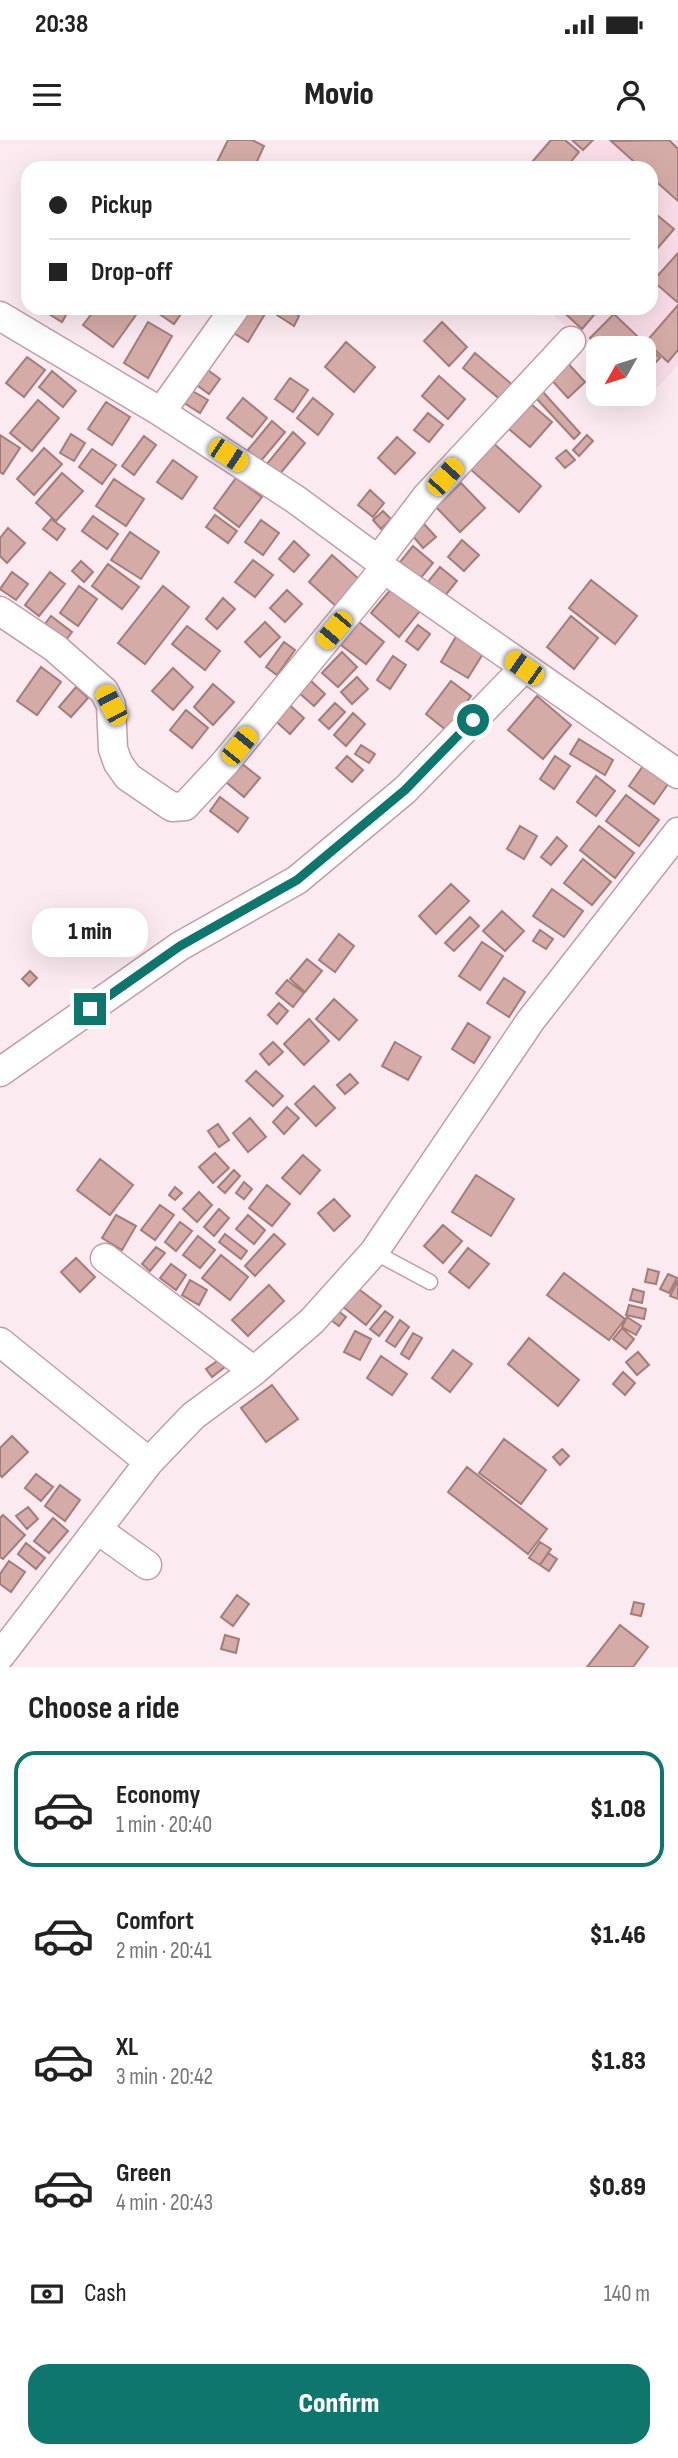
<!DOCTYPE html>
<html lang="en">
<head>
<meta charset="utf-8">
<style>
	:root { --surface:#fff; --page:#f6f6f6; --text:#222; --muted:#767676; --line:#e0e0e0; --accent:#0f766e }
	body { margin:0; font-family:"Sofia Sans Condensed",sans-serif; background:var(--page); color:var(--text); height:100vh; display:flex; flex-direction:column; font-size:26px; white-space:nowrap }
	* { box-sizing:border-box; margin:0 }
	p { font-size:23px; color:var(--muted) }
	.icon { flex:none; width:38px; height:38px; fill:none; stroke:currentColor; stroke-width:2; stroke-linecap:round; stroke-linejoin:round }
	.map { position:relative; height:1527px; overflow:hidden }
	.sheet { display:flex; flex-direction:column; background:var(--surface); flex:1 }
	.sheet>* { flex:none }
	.banner { position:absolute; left:21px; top:21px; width:637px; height:154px; border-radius:21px; box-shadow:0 7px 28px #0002; display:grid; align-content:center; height:154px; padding:0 28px; background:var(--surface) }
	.needle { width:46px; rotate:231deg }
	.tools { position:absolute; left:586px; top:196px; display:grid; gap:14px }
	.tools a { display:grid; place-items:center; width:70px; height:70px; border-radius:14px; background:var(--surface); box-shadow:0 7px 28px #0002; font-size:35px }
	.end { position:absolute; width:32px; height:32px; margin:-16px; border:9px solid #0f766e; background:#fff; box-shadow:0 0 0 4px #fff }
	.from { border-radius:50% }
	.bubble { position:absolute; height:49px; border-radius:21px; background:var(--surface); box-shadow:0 7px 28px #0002; font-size:23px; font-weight:800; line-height:49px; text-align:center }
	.car { position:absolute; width:21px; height:42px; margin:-21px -10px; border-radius:9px; box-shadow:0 0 5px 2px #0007; background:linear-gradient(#f5c518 24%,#345 0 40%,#f5c518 0 76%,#345 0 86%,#f5c518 0) }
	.banner b { display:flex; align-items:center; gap:24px; height:66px; font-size:26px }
	.banner b+b { border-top:2px solid var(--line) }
	.banner i { width:18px; height:18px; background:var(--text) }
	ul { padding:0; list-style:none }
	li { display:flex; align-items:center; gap:21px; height:116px; margin:0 14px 10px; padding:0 14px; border:4px solid transparent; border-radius:21px }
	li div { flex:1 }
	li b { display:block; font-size:26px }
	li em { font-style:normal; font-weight:800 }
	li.selected { border-color:var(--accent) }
	li>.icon { width:63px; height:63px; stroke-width:1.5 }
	h2 { padding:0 28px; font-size:32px; line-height:84px }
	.pay { display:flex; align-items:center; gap:18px; height:77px; padding:0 28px; font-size:26px }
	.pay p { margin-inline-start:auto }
	.action { display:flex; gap:14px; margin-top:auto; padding:14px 28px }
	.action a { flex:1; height:80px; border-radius:21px; background:var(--accent); color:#fff; font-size:28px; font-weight:800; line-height:80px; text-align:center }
	.status { display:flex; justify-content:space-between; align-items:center; height:49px; padding:0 35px; background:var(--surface); direction:ltr }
	.status svg { height:19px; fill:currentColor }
	header { display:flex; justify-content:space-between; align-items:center; height:91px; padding:0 28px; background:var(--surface); font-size:32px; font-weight:800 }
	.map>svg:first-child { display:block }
	.built { fill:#fadde8 }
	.building { fill:#d4aba7; stroke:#a37d79; stroke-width:2 }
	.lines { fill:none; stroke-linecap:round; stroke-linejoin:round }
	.service-casing { stroke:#c29dac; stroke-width:17 }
	.minor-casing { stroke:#c29dac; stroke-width:31 }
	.service { stroke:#fff; stroke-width:14 }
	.minor { stroke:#fff; stroke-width:28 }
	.route { stroke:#0f766e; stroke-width:9 }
</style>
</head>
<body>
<div class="status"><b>20:38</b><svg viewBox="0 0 49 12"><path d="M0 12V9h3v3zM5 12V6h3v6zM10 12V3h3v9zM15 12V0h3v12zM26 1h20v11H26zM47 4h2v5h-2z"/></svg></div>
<header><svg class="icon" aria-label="menu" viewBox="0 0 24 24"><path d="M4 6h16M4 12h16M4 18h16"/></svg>Movio<svg class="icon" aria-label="person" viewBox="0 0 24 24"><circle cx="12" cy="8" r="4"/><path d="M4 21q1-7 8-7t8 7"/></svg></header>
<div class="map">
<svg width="678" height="1527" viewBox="0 0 678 1527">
	<rect width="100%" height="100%" fill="#fbebf1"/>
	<!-- built -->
	<path class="built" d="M549,0H678V225L646,260L639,254H644V208H598V216L546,168H651V28H523Z"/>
	<!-- building -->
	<path class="building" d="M228,0H252L264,6L254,28H224L216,24Z
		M551,0H565L579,12L566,28H527Z
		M572,0H593L583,10Z
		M669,0L678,9V61L651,37V28H641L611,1Z
		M651,70L674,89L651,116Z
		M678,113V161L677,162L653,141Z
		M678,165V210L668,222L646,202Z
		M39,168H70L62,182Z
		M96,168H141L113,207L83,185Z
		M157,168H185L174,184L155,171Z
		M243,168H257L265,174L248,202L229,190Z
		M281,168H287L299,176L294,186L277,175Z
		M559,168H600L582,189Z
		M614,174L660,218L644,234V208H601L590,198Z
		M148,182L172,196L148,238L124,223Z
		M442,182L467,207L449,226L424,201Z
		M346,202L375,227L354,252L325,227Z
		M475,213L515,247L502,261L463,228Z
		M27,217L45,230L24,257L6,243Z
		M565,220L585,242L568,258L548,236Z
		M205,228L220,239L209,254L194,243Z
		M52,231L76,251L63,267L39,247Z
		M439,236L465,259L448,279L422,256Z
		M290,238L308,250L293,272L275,259Z
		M189,249L208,260L200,273L181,261Z
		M543,252L580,293L574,299L536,258Z
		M243,258L267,278L252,297L227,278Z
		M313,258L333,274L318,295L297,278Z
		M524,258L552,282L530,307L502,283Z
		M38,260L59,278L32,311L10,293Z
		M106,262L130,277L112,305L88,289Z
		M428,273L443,285L429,302L414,290Z
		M272,281L285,292L260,322L247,311Z
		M293,292L305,303L279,335L266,325Z
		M71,294L85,303L74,321L60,313Z
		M0,295L20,308L3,334L0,332Z
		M587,295L593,301L579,316L573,310Z
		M144,296L156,305L134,335L122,326Z
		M397,297L415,313L395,334L378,318Z
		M492,302L541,346L519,372L469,328Z
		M44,308L62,324L34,355L17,339Z
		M92,309L116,325L102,344L79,327Z
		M566,310L575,320L565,328L556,318Z
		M173,320L197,337L182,359L157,342Z
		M62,333L83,351L56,381L36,363Z
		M236,338L262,357L239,387L214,368Z
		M114,339L144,359L126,386L96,366Z
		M461,343L485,368L460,392L436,367Z
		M370,350L384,363L373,377L358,365Z
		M383,371L391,379L381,389L373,380Z
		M215,375L237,391L228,403L206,387Z
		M93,376L118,394L107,409L82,391Z
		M51,379L65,389L57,400L43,389Z
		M261,380L279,393L263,415L245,402Z
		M424,384L436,397L423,408L412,395Z
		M8,388L25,403L7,423L0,416V398Z
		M130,392L159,412L141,439L111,420Z
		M462,400L479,415L464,431L448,417Z
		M294,401L309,415L294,432L279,419Z
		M413,406L433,423L420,439L400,422Z
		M332,415L360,440L337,467L309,442Z
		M253,420L273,435L255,457L235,442Z
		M81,421L93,432L84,442L72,431Z
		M108,424L139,447L122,469L92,446Z
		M440,427L457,441L444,457L427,443Z
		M12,432L28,444L16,460L0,449Z
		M50,432L65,444L39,476L25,465Z
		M591,440L637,476L615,504L569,468Z
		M79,446L97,459L78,486L60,473Z
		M163,446L189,467L145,524L118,503Z
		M392,448L420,471L399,497L371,473Z
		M287,450L302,464L285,482L270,468Z
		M223,458L235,469L217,489L206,479Z
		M51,476L72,492L66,500L45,484Z
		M571,476L598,498L574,529L547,507Z
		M265,482L280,497L260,517L245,502Z
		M359,482L384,502L366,524L341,505Z
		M418,485L430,494L418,510L406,501Z
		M187,486L220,511L205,530L172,504Z
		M457,495L484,512L468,538L441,522Z
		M284,502L295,510L277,535L266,527Z
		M342,512L357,527L338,547L322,533Z
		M393,516L406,525L390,549L377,540Z
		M41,527L61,542L37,575L17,561Z
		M173,528L193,547L173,570L152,551Z
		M357,537L368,549L352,564L341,552Z
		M310,540L325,554L314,566L298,552Z
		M451,541L471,556L446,590L426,574Z
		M213,544L234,562L213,585L194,567Z
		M76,547L88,558L71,577L59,567Z
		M537,556L571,585L543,619L508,590Z
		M285,561L304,578L290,594L271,577Z
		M335,563L345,572L329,589L319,580Z
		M186,570L208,588L192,608L170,590Z
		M353,573L365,584L346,606L334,595Z
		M579,599L613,620L605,635L570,614Z
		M361,605L375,614L369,623L355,614Z
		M347,616L363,630L352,642L336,628Z
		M555,616L570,626L554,649L540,639Z
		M241,623L260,638L244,657L226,642Z
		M643,626L668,644L654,664L629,646Z
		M596,636L615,651L596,676L577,662Z
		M626,655L659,680L639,706L606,681Z
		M220,657L248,678L238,692L210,671Z
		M520,686L537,696L524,719L507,709Z
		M599,686L634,713L615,738L580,710Z
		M557,697L567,706L551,725L541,717Z
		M583,719L611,742L592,765L564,743Z
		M451,744L469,761L436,794L419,776Z
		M552,749L583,771L564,797L533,776Z
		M502,771L524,791L505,811L483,791Z
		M470,777L479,786L454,811L445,803Z
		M540,790L553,799L546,809L533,801Z
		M339,794L354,806L335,832L319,820Z
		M482,802L503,816L480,850L459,836Z
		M307,819L322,831L305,852L290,839Z
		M30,831L37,838L29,846L22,839Z
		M504,838L525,852L509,877L487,863Z
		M287,840L304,853L293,867L276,853Z
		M334,859L357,880L339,900L316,879Z
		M279,863L288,871L277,884L268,875Z
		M309,879L329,901L304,925L284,904Z
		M468,883L490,897L474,923L452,909Z
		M273,902L283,912L269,925L260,914Z
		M395,902L421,917L408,940L382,926Z
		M256,931L283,956L273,966L246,941Z
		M350,934L358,943L345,954L337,945Z
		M314,946L335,968L316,986L295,964Z
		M287,967L299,978L284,994L273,982Z
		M250,978L266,997L248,1012L233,993Z
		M218,984L229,1000L219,1007L208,991Z
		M215,1013L229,1028L213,1043L199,1027Z
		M303,1015L320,1030L300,1054L282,1038Z
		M100,1019L133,1045L110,1075L77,1050Z
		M234,1030L240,1036L225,1053L218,1047Z
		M476,1035L514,1059L491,1096L452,1072Z
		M244,1042L252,1049L244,1059L236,1053Z
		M267,1045L290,1064L272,1086L249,1068Z
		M175,1047L182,1053L175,1060L169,1055Z
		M199,1052L212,1065L197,1082L183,1069Z
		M334,1059L350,1076L334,1091L318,1073Z
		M160,1065L174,1075L155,1100L141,1090Z
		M219,1069L229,1078L214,1096L204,1087Z
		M116,1075L136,1086L122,1110L102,1098Z
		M248,1075L265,1090L254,1104L236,1089Z
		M180,1082L192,1091L176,1111L165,1102Z
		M443,1085L462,1101L443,1123L424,1106Z
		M225,1094L247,1111L241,1119L219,1102Z
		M274,1094L285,1104L255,1136L245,1126Z
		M198,1096L215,1110L200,1128L183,1115Z
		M156,1107L165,1113L150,1131L142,1124Z
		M468,1108L489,1124L469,1148L449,1132Z
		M221,1115L248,1137L230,1160L202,1138Z
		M76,1118L95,1137L80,1152L61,1132Z
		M171,1124L186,1135L176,1150L160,1138Z
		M648,1129L659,1132L656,1144L645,1142Z
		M564,1133L625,1179L609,1200L547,1155Z
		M668,1134L677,1138L669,1153L660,1149Z
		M190,1140L207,1150L199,1165L182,1155Z
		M678,1140V1159L670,1156Z
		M269,1145L284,1161L248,1196L232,1180Z
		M356,1147L381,1166L366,1185L342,1166Z
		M633,1149L644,1152L642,1163L630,1160Z
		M629,1165L646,1169L644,1179L626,1175Z
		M334,1168L346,1177L339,1186L327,1177Z
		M385,1171L393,1177L379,1196L370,1189Z
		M627,1177L641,1186L636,1195L622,1187Z
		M400,1180L409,1187L395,1207L386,1201Z
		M622,1188L634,1199L626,1209L613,1199Z
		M355,1191L371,1199L360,1220L344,1212Z
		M413,1193L422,1198L409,1219L401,1214Z
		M529,1198L579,1240L558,1266L508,1224Z
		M453,1210L472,1224L450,1252L432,1238Z
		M638,1212L649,1225L637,1235L626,1222Z
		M381,1216L407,1234L392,1255L367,1238Z
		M220,1219L226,1226L212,1237L206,1229Z
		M623,1232L635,1243L625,1255L613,1244Z
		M272,1245L298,1279L266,1302L241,1268Z
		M12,1296L28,1312L2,1337L0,1335V1308Z
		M504,1299L546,1330L521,1364L479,1333Z
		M562,1309L569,1316L560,1325L553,1317Z
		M467,1327L547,1389L528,1414L448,1352Z
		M36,1334L53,1347L41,1361L25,1348Z
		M60,1345L80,1360L65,1381L45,1366Z
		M28,1367L38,1379L27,1389L16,1376Z
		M3,1375L25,1395L3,1419L0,1417V1378Z
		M53,1378L68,1391L49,1413L34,1401Z
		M540,1402L551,1409L540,1425L529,1418Z
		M26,1403L45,1418L36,1429L18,1414Z
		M548,1413L557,1419L549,1431L540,1425Z
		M9,1421L25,1432L11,1452L0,1444V1434Z
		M237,1455L249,1464L233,1486L221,1477Z
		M634,1462L644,1464L641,1476L631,1474Z
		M620,1485L648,1507L633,1527H587Z
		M225,1495L239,1499L236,1513L221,1509Z"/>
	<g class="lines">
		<defs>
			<path id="service" d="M374,1112L430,1142"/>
			<path id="minor" d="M0,176L161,272L295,359L378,420L384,429L678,634
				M161,272L235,168
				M378,420L427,356L571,201
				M0,471L55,508L104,551L111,565L113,609L118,623L128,637L172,667L185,666L224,624L384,429
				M0,932L180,806L297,740L405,650L524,528
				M105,1118L254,1231
				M0,1202L149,1322
				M98,1390L147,1425
				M0,1516L149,1322L193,1276L254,1231L312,1181L374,1112L531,880L678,692"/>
		</defs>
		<!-- service casing -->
		<use href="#service" class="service-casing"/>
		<!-- minor casing -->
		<use href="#minor" class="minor-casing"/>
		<!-- service -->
		<use href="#service" class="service"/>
		<!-- minor -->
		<use href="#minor" class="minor"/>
	</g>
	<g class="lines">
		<!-- route -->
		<path class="route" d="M90,869L180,806L297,740L405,650L473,580"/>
	</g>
</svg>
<div class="tools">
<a><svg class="needle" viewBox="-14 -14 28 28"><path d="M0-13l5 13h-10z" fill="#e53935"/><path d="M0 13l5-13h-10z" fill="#767676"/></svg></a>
</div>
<i class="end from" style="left:473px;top:580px"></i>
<i class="end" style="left:90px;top:869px"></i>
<div class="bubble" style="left:32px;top:768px;width:116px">1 min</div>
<i class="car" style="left:228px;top:315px;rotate:123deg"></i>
<i class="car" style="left:445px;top:337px;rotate:42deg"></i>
<i class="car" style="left:334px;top:490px;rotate:220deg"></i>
<i class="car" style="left:524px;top:528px;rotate:305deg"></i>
<i class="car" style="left:111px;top:565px;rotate:332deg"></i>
<i class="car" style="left:239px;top:606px;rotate:39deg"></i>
<div class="banner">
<b><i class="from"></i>Pickup</b>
<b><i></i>Drop-off</b>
</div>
</div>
<section class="sheet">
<h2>Choose a ride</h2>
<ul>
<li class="selected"><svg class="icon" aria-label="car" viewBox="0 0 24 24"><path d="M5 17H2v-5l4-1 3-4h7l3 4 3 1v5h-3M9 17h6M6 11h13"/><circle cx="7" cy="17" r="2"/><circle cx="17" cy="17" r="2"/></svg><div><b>Economy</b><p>1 min · 20:40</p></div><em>$1.08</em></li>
<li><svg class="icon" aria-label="car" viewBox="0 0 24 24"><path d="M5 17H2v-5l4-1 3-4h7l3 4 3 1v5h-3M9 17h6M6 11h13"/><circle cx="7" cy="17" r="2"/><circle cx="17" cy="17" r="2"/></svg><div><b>Comfort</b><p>2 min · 20:41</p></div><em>$1.46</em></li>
<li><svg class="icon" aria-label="car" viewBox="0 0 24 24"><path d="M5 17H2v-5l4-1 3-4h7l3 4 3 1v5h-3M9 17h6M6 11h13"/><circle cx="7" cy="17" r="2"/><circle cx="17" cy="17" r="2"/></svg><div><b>XL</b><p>3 min · 20:42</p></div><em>$1.83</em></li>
<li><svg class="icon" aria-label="car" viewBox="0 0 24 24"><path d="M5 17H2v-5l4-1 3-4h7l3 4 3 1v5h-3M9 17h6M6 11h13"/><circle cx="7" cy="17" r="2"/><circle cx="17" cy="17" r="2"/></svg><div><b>Green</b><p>4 min · 20:43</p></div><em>$0.89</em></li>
</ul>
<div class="pay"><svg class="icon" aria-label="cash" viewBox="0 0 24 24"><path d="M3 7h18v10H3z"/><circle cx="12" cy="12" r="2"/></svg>Cash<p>140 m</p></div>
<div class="action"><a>Confirm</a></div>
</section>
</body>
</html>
